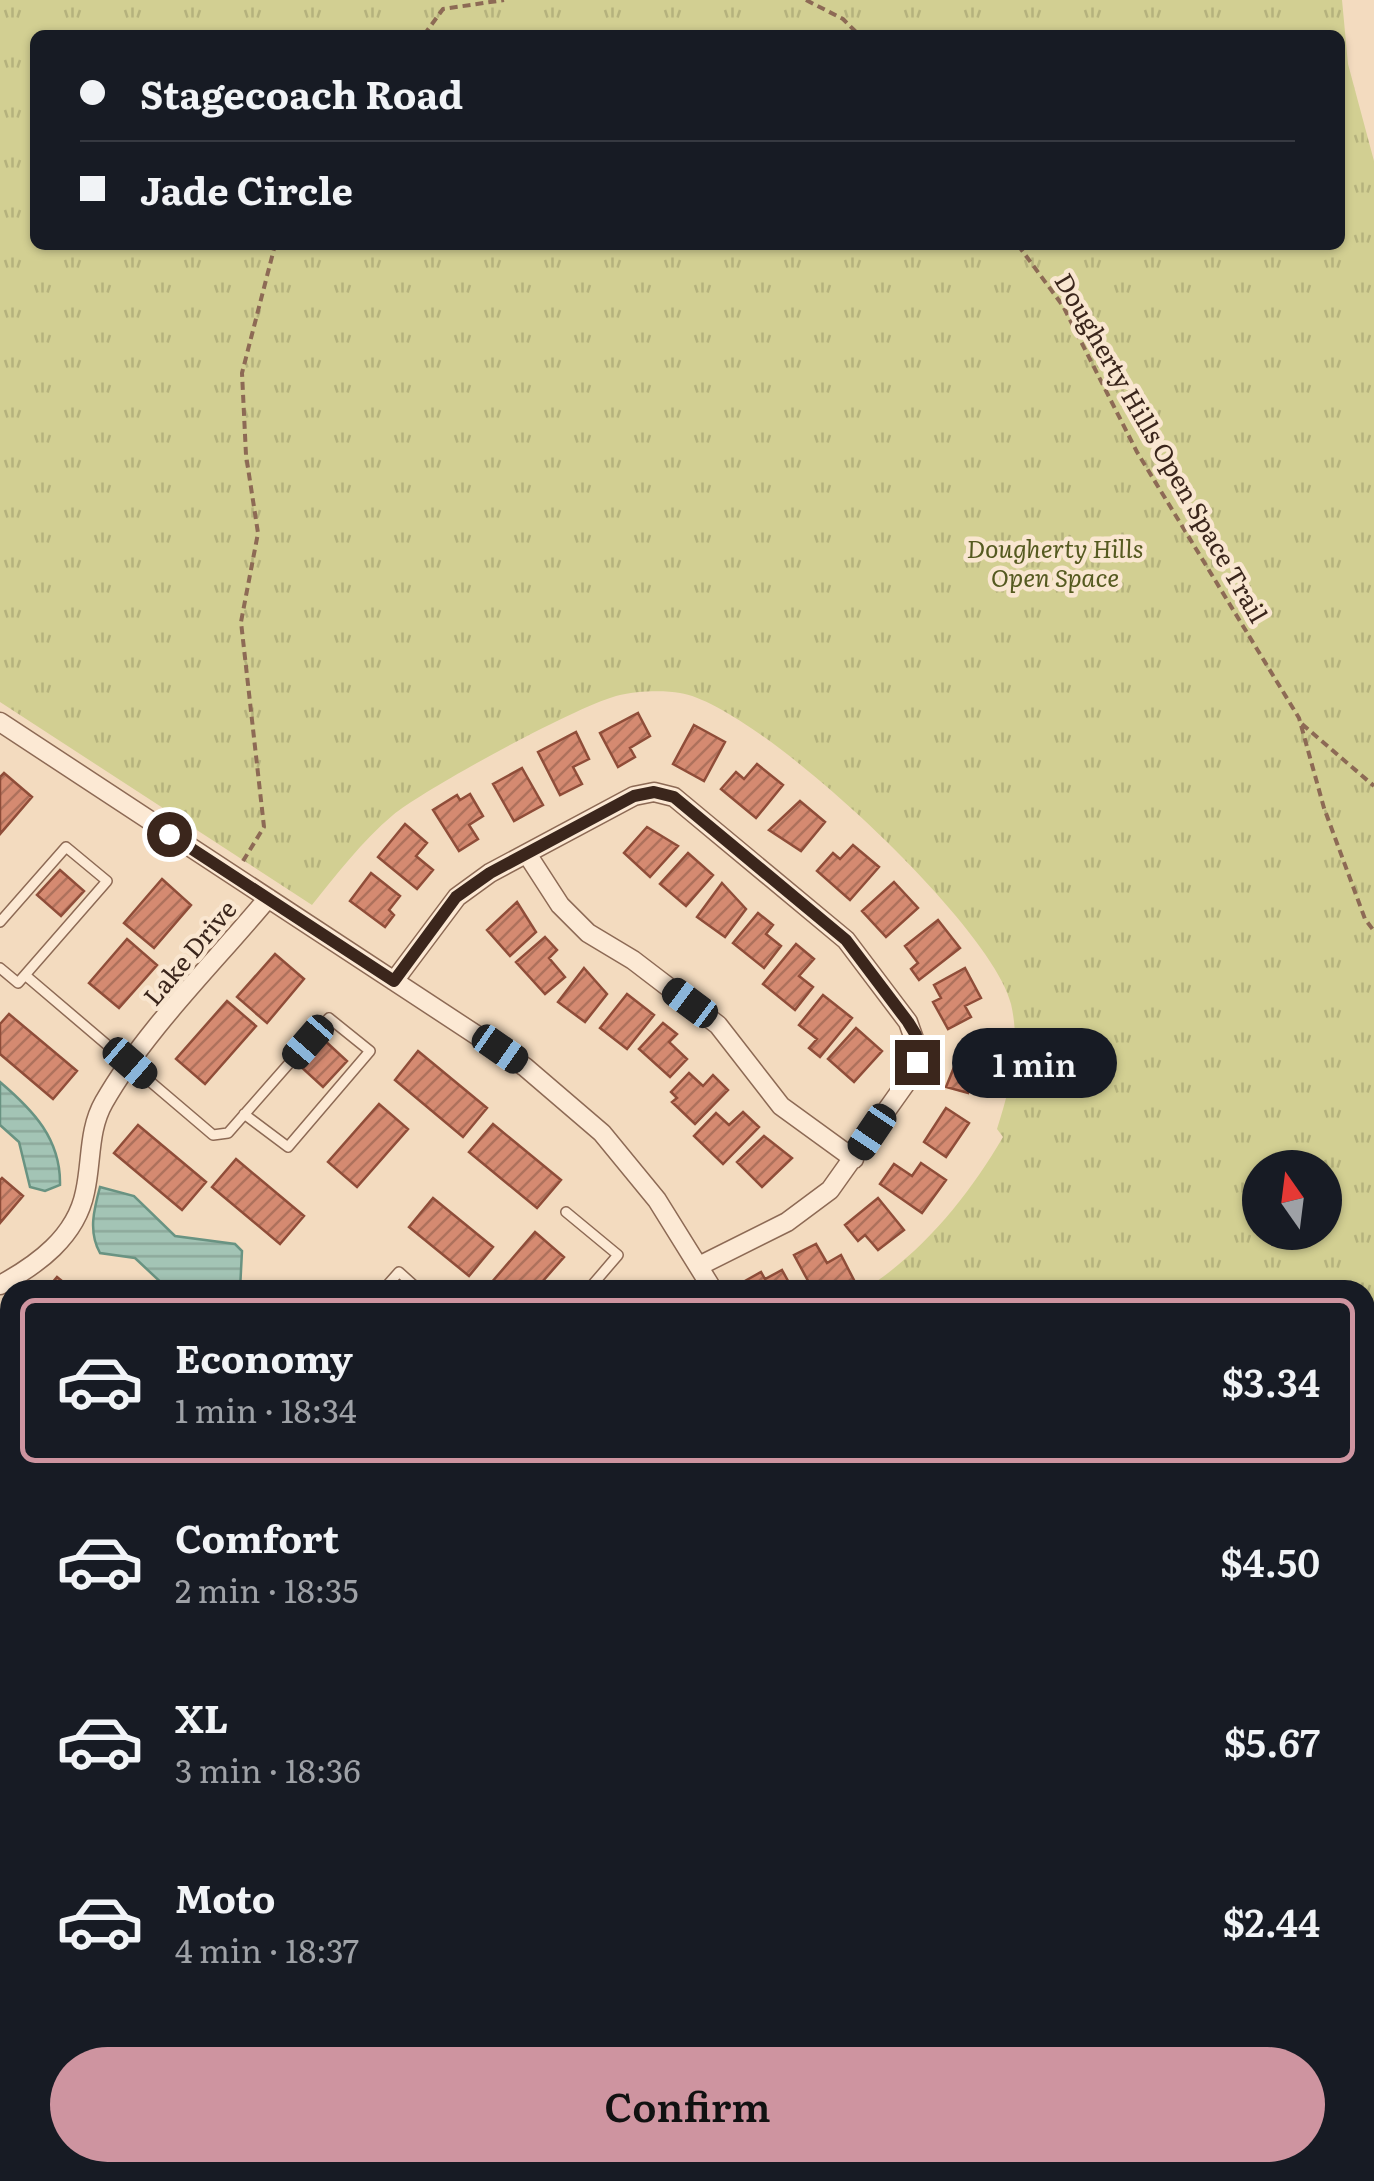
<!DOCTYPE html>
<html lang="en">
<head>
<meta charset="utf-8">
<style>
	:root { --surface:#171b24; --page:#242831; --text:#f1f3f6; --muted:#9ea1a6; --line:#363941; --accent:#ce94a0 }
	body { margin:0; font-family:Literata,serif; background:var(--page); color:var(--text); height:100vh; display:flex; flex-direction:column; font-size:38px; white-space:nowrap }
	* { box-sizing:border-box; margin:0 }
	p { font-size:32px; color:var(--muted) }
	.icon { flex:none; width:55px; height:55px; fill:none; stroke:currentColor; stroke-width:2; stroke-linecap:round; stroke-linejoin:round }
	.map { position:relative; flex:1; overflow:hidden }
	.panel { position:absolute; left:0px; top:1280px; width:1375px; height:902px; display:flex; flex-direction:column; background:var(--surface); border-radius:30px 30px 0 0; box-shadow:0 2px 8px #0004 }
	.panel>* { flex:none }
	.hud { position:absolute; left:30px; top:30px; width:1315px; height:220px; border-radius:15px; box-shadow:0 2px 8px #0004; display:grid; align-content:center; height:220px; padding:0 50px; background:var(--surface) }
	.needle { width:65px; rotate:346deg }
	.buttons { position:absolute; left:1242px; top:1150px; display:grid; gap:20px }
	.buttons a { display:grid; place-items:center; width:100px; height:100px; border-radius:50%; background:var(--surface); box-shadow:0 2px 8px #0004; font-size:50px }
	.end { position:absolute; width:45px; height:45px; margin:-22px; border:12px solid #3b261c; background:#fff; box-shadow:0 0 0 5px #fff }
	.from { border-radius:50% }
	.bubble { position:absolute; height:70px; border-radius:35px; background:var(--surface); box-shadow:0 2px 8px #0004; font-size:32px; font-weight:600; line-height:70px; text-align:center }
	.car { position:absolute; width:30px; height:60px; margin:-30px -15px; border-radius:12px; box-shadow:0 0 8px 2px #0007; background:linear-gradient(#222 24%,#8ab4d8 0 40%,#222 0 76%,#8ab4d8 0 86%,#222 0) }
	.hud b { display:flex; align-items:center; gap:35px; height:95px; font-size:38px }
	.hud b+b { border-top:2px solid var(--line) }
	.hud i { width:25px; height:25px; background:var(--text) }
	ul { padding:18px 0 0; list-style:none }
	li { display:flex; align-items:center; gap:30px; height:165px; margin:0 20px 15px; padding:0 30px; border:5px solid transparent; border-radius:15px }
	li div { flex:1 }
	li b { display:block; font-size:38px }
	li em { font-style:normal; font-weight:600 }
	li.on { border-color:var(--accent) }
	li>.icon { width:90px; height:90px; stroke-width:1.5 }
	.button { display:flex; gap:20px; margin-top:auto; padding:20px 50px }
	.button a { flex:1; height:115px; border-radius:60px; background:var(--accent); color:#111; font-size:40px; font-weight:600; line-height:115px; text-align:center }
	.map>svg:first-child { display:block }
	.grass { fill:#d2cf92 }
	.park { fill:url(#park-tufts); fill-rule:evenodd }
	.water { fill:url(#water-rules); stroke:#699382; stroke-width:2.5 }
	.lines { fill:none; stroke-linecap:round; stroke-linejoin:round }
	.stream { stroke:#699382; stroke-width:5 }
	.building { fill:url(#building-hatch); stroke:#8f4d39; stroke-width:2.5 }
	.lane-casing { stroke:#8d6a55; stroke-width:12 }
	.street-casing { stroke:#8d6a55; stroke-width:21 }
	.path { stroke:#8d6a55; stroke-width:4; stroke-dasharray:8 5; stroke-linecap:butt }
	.lane { stroke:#fce9d4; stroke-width:9 }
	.street { stroke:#fce9d4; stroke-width:18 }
	.route { stroke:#3b261c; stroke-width:12 }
	.labels { text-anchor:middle; stroke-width:9; stroke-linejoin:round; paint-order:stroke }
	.street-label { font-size:25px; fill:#3b261c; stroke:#f9e6d0 }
	.park-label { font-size:25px; font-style:italic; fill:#555a20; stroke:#f9e6d0 }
</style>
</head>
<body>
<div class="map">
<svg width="1374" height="2181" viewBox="0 0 1374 2181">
	<defs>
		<pattern id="park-tufts" width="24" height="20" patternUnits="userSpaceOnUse" patternTransform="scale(2.5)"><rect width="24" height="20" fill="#d2cf92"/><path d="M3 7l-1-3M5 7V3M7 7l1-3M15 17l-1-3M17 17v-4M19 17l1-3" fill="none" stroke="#b5b27d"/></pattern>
		<pattern id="water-rules" width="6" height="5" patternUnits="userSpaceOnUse" patternTransform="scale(2.5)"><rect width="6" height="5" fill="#a3c4b5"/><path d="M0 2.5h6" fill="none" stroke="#8da89b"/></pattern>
		<pattern id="building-hatch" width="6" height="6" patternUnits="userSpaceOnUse" patternTransform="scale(2.5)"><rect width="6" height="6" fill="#d58a71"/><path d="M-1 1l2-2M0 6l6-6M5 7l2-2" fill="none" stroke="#ae715c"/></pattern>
	</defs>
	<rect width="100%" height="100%" fill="#f3dbbf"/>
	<!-- grass -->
	<path class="grass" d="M0,2002L10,2010V2172L140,2173L133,2181H0Z"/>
	<!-- park -->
	<path class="park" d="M0,0H1342L1348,64L1374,161V1661L1365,1641V1290H864C923,1252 968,1197 1003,1137L997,1129C1010,1088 1021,1047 1011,1004C993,926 758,705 680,693C664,690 636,691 620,695C580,704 426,788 393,815C362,841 337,874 312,905L0,702ZM35,35H1340V245H35ZM1260,1168H1325V1232H1260Z
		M1374,1771V2181H1314L1321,2173L1365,2172L1369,2041L1365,1998V1773Z"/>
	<!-- water -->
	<path class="water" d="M0,1082C33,1110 61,1139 60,1185L45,1191L30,1187L19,1142L0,1125Z
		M100,1187L134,1196L175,1236L235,1244L242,1251L240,1290H169L135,1258L100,1253C88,1232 94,1209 100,1187Z"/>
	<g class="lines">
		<!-- stream -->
		<path class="stream" d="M0,1898L10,1906
			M323,2172L333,2181"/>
	</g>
	<!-- building -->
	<path class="building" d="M638,713L650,736L630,748L635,757L618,767L600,733Z
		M694,725L725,742L704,781L673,764Z
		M576,732L589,759L573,767L582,784L560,795L538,752Z
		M757,764L783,785L756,818L721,789L736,772L744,779Z
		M522,768L543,805L514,821L493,784Z
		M4,773L32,797L0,834V777Z
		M470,794L483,816L469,825L478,839L459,851L433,810L457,795L460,800Z
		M800,801L825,822L801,851L769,830Z
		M405,824L427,843L416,856L433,870L417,889L378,857Z
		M647,827L678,846L650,877L624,853Z
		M853,845L879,867L850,900L817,871L833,853L840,859Z
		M688,853L713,875L686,906L660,884Z
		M60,870L84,891L61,916L37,895Z
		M371,873L400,896L389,910L394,915L385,927L350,901Z
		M162,879L191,905L154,948L124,923Z
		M894,882L918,908L886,937L862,911Z
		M722,883L746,909L725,937L697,917Z
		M517,902L536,932L510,956L487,930Z
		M758,913L773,925L766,934L781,946L764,968L733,943Z
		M938,920L960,948L919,980L911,969L918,963L905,946Z
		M545,937L557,950L549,958L565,977L545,994L516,962Z
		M127,939L157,965L119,1008L89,983Z
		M796,944L814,959L799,976L813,987L795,1010L763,984Z
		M275,954L304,979L267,1023L237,997Z
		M584,968L607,994L585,1022L558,1002Z
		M965,968L981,998L965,1006L971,1017L948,1029L933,1002L941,998L934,985Z
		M627,994L654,1015L627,1049L600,1028Z
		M823,995L852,1018L820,1057L809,1048L817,1039L799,1025Z
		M227,1001L256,1026L205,1084L176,1059Z
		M9,1014L77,1071L53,1099L0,1054V1024Z
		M663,1023L677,1034L669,1042L687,1059L670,1077L639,1049Z
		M856,1028L882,1051L854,1082L828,1059Z
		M323,1039L347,1061L323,1087L299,1065Z
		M963,1045L998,1054L989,1089L970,1084L968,1093L946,1087Z
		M418,1051L487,1108L463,1137L395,1080Z
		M689,1073L703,1086L713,1075L728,1090L695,1124L672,1102L677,1098L671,1092Z
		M379,1104L408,1129L357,1187L328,1162Z
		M946,1108L969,1123L946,1157L924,1142Z
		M743,1112L759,1127L723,1164L694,1136L716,1113L729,1125Z
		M493,1124L561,1180L537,1208L469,1152Z
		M138,1125L206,1182L182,1210L114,1153Z
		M764,1136L792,1158L762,1187L737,1162Z
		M236,1159L304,1216L280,1244L212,1187Z
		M921,1163L946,1180L922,1213L880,1184L894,1164L912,1176Z
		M2,1178L23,1196L0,1223V1180Z
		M433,1198L493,1247L469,1276L409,1227Z
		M878,1198L904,1230L878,1250L865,1235L858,1241L845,1225Z
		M535,1232L564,1257L535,1290H485Z
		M816,1244L827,1263L841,1255L855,1282L840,1290H813L794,1255Z
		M782,1270L793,1290H750L745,1281L761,1272L765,1279Z
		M57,1277L73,1290H46Z
		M1,1437L10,1445V1496L0,1487Z
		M1374,1716V1759L1365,1763V1719Z
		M729,2172H782L774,2181H739Z
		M916,2172H955L962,2178L926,2181Z
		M1011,2172H1047L1049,2181H1013Z"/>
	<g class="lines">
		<defs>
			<path id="lane" d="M0,922L66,847L107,881L18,983L0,968
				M25,975L213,1135L228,1133L329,1018L370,1051L288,1147L244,1114
				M566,1212L618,1255L588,1290
				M383,1290L399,1272L419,1290
				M0,1544L10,1553"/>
			<path id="street" d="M0,722L525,1067L602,1133L657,1200L713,1290
				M527,854L560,905L588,933L633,960L718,1025L781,1106L854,1159
				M394,981L457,897L490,873L634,796L654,792L674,797L846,940L908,1022L918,1050L911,1076L830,1190L787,1222L699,1266
				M0,1285C37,1265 76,1237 85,1192C92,1161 88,1130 104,1102C145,1030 215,962 268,898
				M0,1361L10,1374
				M845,2172L854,2181
				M1083,2172L1085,2181
				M1239,2172L1241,2181
				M1286,2181L1297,2172"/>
		</defs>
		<!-- lane casing -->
		<use href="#lane" class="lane-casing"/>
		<!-- street casing -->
		<use href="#street" class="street-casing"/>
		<!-- path -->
		<path class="path" d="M806,0L843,19L859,35
			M424,35L443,9L504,0
			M1018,245L1063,306L1137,452L1299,718L1324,808L1365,919L1374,931
			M1302,724L1374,786
			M243,861L264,827L241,622L258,533L246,455L242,373L275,245
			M1365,1464L1374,1473
			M0,1826L10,1834
			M0,1930L10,1938
			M8,1977L10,1953
			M286,2172L296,2181
			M403,2172L413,2181"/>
		<!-- lane -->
		<use href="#lane" class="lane"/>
		<!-- street -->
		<use href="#street" class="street"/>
	</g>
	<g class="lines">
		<!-- route -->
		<path class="route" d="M169,834L394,981L456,897L490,873L634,796L654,792L674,797L846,940L908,1022L916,1035L917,1062"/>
	</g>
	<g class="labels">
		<!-- street labels -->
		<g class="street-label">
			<text transform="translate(1161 448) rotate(60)" y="9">Dougherty Hills Open Space Trail</text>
			<text transform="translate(190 953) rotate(-50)" y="9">Lake Drive</text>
		</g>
		<!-- park labels -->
		<g class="park-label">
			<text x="1055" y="558">Dougherty Hills<tspan x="1055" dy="29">Open Space</tspan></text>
		</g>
	</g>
</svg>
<div class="buttons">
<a><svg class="needle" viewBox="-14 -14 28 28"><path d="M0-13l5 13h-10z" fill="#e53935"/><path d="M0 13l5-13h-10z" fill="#9ea1a6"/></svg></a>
</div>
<i class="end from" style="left:169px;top:834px"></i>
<i class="end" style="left:917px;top:1062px"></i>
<div class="bubble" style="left:952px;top:1028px;width:165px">1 min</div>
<i class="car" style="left:690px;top:1003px;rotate:307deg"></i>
<i class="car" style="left:308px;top:1042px;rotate:221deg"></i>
<i class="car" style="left:500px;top:1049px;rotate:125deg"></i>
<i class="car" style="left:130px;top:1063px;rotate:131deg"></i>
<i class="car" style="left:872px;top:1132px;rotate:214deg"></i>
<div class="hud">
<b><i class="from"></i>Stagecoach Road</b>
<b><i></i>Jade Circle</b>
</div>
<section class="panel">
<ul>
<li class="on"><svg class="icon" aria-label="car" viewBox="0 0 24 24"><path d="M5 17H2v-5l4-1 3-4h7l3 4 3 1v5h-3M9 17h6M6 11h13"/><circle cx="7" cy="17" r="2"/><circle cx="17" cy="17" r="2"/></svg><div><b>Economy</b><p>1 min · 18:34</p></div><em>$3.34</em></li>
<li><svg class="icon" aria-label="car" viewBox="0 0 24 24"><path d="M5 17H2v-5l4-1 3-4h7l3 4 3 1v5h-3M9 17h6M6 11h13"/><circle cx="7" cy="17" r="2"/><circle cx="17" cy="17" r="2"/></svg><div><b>Comfort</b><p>2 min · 18:35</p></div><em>$4.50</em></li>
<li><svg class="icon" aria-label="car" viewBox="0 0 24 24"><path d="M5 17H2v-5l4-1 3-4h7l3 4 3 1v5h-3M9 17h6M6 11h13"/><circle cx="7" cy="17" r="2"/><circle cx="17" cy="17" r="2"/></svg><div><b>XL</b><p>3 min · 18:36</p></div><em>$5.67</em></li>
<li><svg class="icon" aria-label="car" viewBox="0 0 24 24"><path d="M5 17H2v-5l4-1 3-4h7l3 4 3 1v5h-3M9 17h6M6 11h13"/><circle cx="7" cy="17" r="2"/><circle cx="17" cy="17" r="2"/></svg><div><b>Moto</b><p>4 min · 18:37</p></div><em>$2.44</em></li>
</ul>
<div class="button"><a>Confirm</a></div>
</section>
</div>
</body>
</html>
